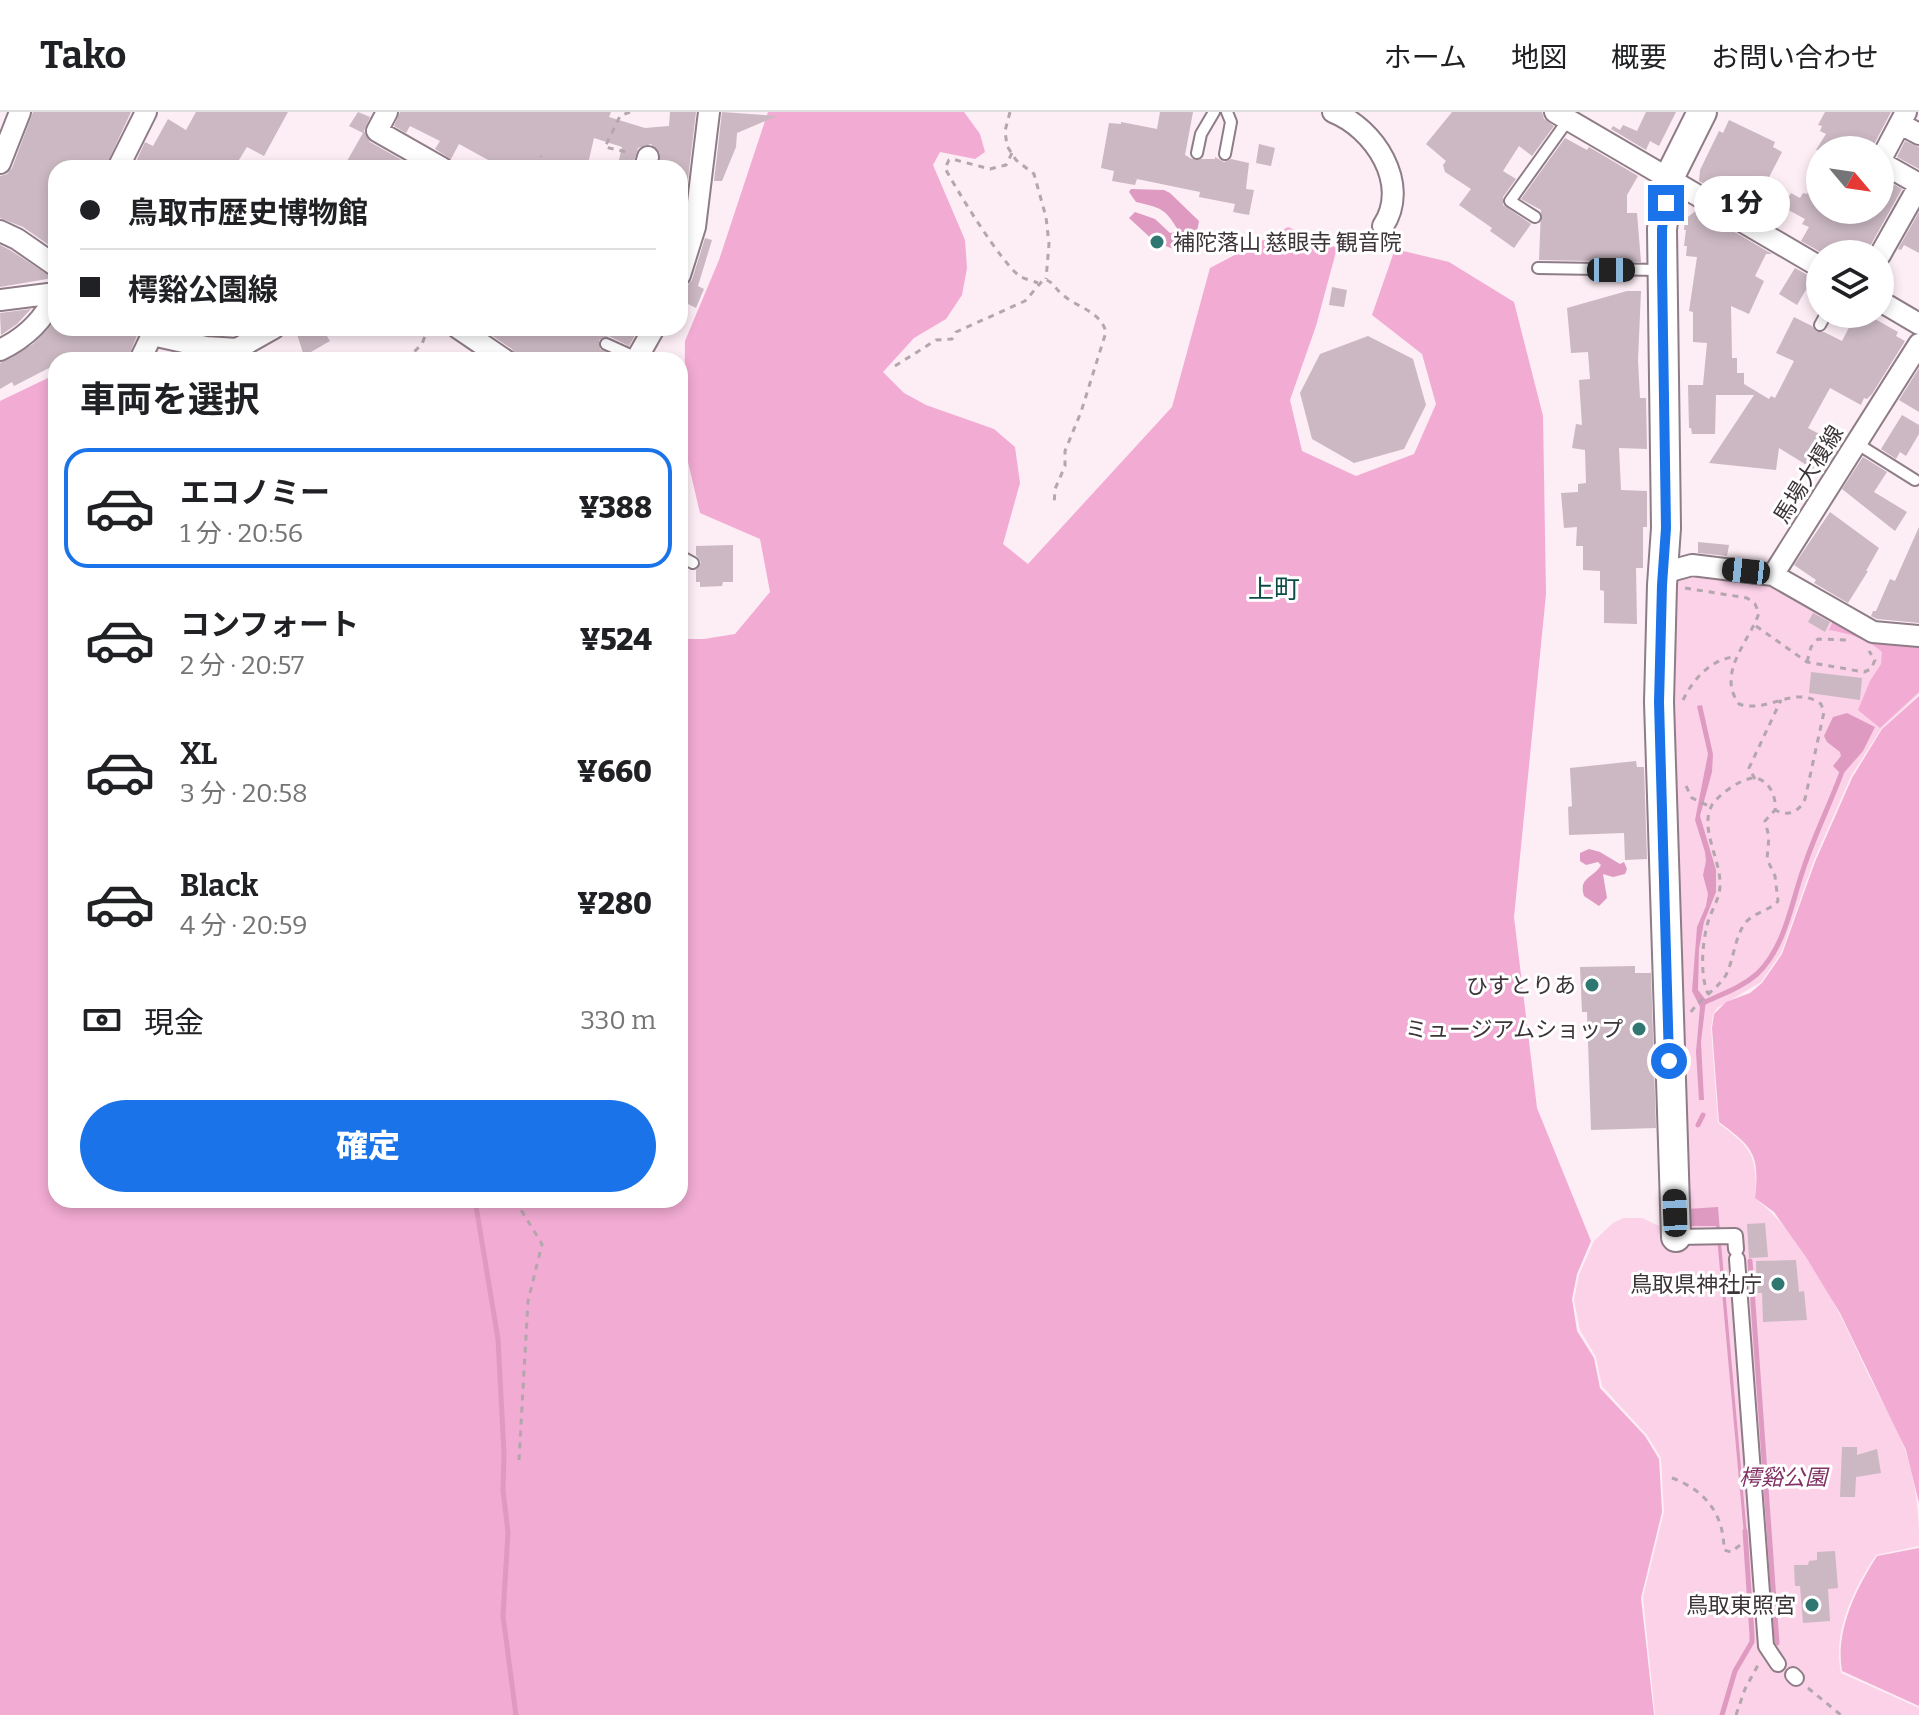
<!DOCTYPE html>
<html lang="ja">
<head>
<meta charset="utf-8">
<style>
	:root { --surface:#fff; --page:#f6f6f6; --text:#202124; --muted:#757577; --line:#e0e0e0; --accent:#1a73e8 }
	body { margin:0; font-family:Bitter,"Noto Sans JP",serif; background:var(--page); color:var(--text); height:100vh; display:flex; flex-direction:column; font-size:30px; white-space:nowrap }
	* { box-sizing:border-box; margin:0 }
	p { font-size:26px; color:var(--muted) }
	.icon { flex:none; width:44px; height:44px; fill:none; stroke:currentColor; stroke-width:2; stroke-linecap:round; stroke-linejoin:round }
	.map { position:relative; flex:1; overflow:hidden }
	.drawer { position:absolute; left:48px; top:240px; width:640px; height:856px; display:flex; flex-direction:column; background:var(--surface); border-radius:24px; box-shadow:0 4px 12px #0003 }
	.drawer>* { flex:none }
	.guide { position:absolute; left:48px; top:48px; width:640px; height:176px; border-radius:24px; box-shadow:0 4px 12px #0003; display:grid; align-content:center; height:176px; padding:0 32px; background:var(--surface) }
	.needle { width:52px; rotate:119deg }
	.tools { position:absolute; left:1806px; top:24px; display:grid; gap:16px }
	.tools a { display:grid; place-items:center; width:88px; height:88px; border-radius:50%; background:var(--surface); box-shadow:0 4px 12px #0003; font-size:40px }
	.end { position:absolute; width:36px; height:36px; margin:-18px; border:10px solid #1a73e8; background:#fff; box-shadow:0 0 0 4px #fff }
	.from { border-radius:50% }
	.bubble { position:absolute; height:56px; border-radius:28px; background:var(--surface); box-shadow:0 4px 12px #0003; font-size:26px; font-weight:800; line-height:56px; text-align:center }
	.car { position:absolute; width:24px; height:48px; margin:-24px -12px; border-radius:10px; box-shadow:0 0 6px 2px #0007; background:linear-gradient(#222 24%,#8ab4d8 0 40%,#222 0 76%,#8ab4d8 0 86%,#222 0) }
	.guide b { display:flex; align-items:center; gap:28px; height:76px; font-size:30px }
	.guide b+b { border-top:2px solid var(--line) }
	.guide i { width:20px; height:20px; background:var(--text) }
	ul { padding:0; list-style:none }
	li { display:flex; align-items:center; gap:24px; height:120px; margin:0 16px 12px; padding:0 16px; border:4px solid transparent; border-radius:24px }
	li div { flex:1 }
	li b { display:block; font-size:30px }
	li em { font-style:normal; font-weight:800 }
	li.selected { border-color:var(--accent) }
	li>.icon { width:72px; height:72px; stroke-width:1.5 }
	h2 { padding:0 32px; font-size:36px; line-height:96px }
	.pay { display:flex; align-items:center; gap:20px; height:88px; padding:0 32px; font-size:30px }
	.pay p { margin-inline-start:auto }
	.cta { display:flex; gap:16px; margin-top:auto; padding:16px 32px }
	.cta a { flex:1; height:92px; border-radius:48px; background:var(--accent); color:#fff; font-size:32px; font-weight:800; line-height:92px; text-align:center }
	header { display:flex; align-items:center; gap:48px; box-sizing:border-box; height:112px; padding:0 40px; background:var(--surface); border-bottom:2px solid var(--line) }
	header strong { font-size:38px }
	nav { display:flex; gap:44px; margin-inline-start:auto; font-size:28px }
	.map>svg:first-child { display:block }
	.green { fill:#fbd2e8 }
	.forest { fill:#f2abd3 }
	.water { fill:#df9ac2 }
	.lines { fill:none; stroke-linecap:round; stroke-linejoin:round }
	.stream { stroke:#df9ac2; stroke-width:5 }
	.building { fill:#cbb8c2 }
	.service-casing { stroke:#8e7c86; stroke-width:14 }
	.pedestrian-casing { stroke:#8e7c86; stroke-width:18 }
	.minor-casing { stroke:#8e7c86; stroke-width:24 }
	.secondary-casing { stroke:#8e7c86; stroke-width:32 }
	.path { stroke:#b3a6ac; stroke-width:3; stroke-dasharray:6 6; stroke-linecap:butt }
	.service { stroke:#fff; stroke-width:10 }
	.pedestrian { stroke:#fff; stroke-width:14 }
	.minor { stroke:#fff; stroke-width:20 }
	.secondary { stroke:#fff; stroke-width:28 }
	.route { stroke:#1a73e8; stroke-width:10 }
	.poi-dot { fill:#307771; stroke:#fff; stroke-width:3 }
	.labels { text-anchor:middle; stroke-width:6; stroke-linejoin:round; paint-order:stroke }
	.poi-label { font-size:22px; fill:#3c3438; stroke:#fff; text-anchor:end }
	.street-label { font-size:22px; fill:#3c3438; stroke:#fff }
	.park-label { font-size:22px; font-style:italic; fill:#813164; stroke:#fff }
	.quarter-label { font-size:26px; fill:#0d4b46; stroke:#fff }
</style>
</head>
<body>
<header>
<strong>Tako</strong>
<nav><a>ホーム</a><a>地図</a><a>概要</a><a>お問い合わせ</a></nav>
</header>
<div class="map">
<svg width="1919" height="1603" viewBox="0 0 1919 1603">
	<rect width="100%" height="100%" fill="#fdedf5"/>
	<!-- green -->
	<path class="green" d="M1691,460L1774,469L1919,527V582L1881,617L1851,664L1814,748L1781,841L1761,870L1717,896L1713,902L1711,916L1718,1011C1751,1035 1758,1044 1755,1086C1810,1131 1840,1203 1870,1266C1882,1289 1896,1313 1905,1338C1916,1369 1919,1401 1919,1434L1876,1443C1854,1476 1832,1520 1841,1561L1919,1596V1603H1655L1643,1485L1664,1400L1661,1346L1647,1323L1602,1274L1596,1245L1580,1218L1574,1188L1579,1163L1594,1129L1613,1111L1623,1106H1642L1661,1115L1664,1123L1669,587L1675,583L1677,468Z"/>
	<!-- forest -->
	<path class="forest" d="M768,0H964L980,22L985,40L975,47L940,40L933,53L965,128L967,156L962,183L946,207L914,226L883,260L904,281L926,293L994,317L1015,335L1020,371L1003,432L1028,452L1172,295L1210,156L1288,115L1337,136L1316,214L1290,288L1302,339L1356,364L1414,342L1436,292L1422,242L1372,203L1395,137L1449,150L1514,190L1543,304L1546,482L1514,805L1537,996L1591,1129L1577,1162L1572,1187L1577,1219L1594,1246L1600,1276L1645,1324L1659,1347L1662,1400L1641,1486L1654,1603H0V289L48,266L56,271V1088H680V527H704L735,522L770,480L760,427L700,401L684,333L685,229L719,148Z
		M1834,506L1919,529V580L1880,616L1858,598L1870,569L1881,552L1882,540C1868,527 1848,521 1829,518Z
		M1919,584V1391L1906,1338L1840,1201L1806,1145L1774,1100L1755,1086C1760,1042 1753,1035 1719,1010L1712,916L1714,902L1726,890L1750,881L1762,871L1782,842L1815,750L1852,666L1882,617Z
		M1919,1436V1594L1842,1559C1835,1519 1856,1477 1877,1444Z"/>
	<!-- water -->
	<path class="water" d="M1131,77L1164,78L1170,81L1199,109L1195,130L1179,139L1155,130L1129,106L1135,100L1155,107L1170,121L1178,120V118C1165,96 1161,96 1136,90L1129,80Z
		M1702,593L1713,642L1712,660L1700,704L1716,758V780L1704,810L1699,837L1698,878L1706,888L1701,930L1704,988H1699L1696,940L1700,895L1692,879L1697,815L1706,794L1708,782L1703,763L1706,749L1705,740L1695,708L1708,642L1697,594Z
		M1847,601L1875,615L1863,639L1842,663L1833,654L1841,644L1840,640L1827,630L1824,624L1833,605Z
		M1589,737L1600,740L1620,752L1624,750L1627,757L1625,762L1613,765L1603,762L1607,786L1599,794L1584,784C1578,765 1594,766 1601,753L1598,750L1586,753L1580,749V741Z
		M1718,1095L1720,1120L1747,1423H1744L1716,1114H1687V1097Z"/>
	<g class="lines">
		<!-- stream -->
		<path class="stream" d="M1703,891C1722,882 1741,876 1757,862C1786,834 1791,791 1804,755C1815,722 1831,690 1843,657
			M1698,1013L1703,1003
			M475,1088L498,1227L504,1341L503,1378L508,1420L503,1504L516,1603
			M1750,1149L1777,1531
			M1722,1603L1735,1559L1752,1530V1523L1745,1419"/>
	</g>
	<!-- building -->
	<path class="building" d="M33,0H131L105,56H56V138L23,115L0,106V64L7,62L12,56Z
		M196,0H288L264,44L247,35L234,56H133L145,30L153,34L168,7L186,18Z
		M358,0L370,5L364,19L370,30L416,56H343L363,21L349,14Z
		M400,0H611L609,5L645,16L669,14L670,0H696L687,76H680V56H658L660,41L651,32L638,36L632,56H617L622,35L594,26L587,56H487L490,49L459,32L451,47L435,37L440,29L410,14L406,21L394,14Z
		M722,0L777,4L737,21L736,35L722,69H714Z
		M1160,0H1193L1185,43L1192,47H1215V45L1224,50L1231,47L1249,51L1246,77L1254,78L1249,103L1233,100L1235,92L1199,85L1200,80L1137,67L1135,73L1112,69L1114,59L1101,56L1109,11L1121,12V10L1157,17Z
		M1452,0H1542L1544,7L1554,14L1532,44L1519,34L1503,59L1516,67L1503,85V93L1531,112L1514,136L1490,119L1492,116L1459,93L1471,77L1445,60L1443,53L1446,49L1426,32Z
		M1646,0H1676L1659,34L1650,29L1646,38L1611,17L1613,14L1620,18L1623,13L1637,19Z
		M1825,0H1891L1871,38H1816L1826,22L1820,19L1822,14L1818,13Z
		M1729,8L1775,30L1773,35L1782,40L1765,73L1782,82L1767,109L1757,103L1760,98L1757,95L1760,91L1720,71L1716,79L1699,69L1700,58L1719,19L1723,21Z
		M1565,26L1587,38L1589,35L1638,64L1627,83V101H1637L1641,150L1539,148L1541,98L1521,87Z
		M1905,29L1919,35V57L1897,45Z
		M1259,32L1275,36L1271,54L1256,51Z
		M1820,60V98H1830L1855,112L1864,98H1880V65L1902,77L1869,136L1851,129L1844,142H1824L1801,129L1809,115L1802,112L1805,107L1783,95L1791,81L1800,86L1803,81L1807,82Z
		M1697,98L1772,142H1766L1755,164L1764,169L1749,202L1731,194L1732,246H1737V261H1744V272L1769,287L1771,284L1775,286L1794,249L1776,241L1794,205L1812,214L1817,220H1824L1842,229L1856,202H1876L1875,207L1898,220L1896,224L1905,229L1872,282L1867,287L1864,286L1861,293L1830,276L1808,316L1840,333L1825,356L1816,351L1813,357L1779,336L1776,358L1709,351L1754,283H1716L1715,322H1692L1691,316H1689L1688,273H1703L1707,231L1693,230V200L1689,199L1697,145L1686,144L1687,134H1684L1686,118H1684L1685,107Z
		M1919,100V141L1904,133L1901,138L1898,137Z
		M705,126L712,128L698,174L704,177L696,196L680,188V176L688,173L692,168Z
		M0,133L10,138L53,166L0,175Z
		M1795,156L1813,166L1797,193L1779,182Z
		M1332,175L1347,178L1344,195L1329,193Z
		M1627,179H1641L1638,248L1640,286H1646L1647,337L1619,336L1621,378L1647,379V415H1643V456H1636L1637,512L1604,511V479L1600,478V459L1583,458V434H1576L1577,415L1564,416L1561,381L1578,380V372L1586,371L1585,338L1572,336L1576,312L1582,313L1579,268L1590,267L1588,240L1571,241L1567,196Z
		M31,197L17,212L1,223L0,201Z
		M56,208V216H140L127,248L113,242L109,248H56V254L51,258L49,256L14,274L12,270L0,277V251L33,232Z
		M295,216H322L330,229L304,244Z
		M481,216H639L629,234L609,224L599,228L600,237L622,248H518L512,237Z
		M1368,224L1413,247L1426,293L1404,337L1354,351L1312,327L1300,281L1320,242Z
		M1919,256V300L1899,288Z
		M1902,303L1919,313V322L1906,344L1900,340L1896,347L1881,337Z
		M1863,345L1887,360L1874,380L1907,400L1895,419L1842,377Z
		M1830,400L1879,436L1866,459H1868L1848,491L1814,471L1816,468L1794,453Z
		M1919,415V511L1877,507L1871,504L1873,499H1876L1890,467L1895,469Z
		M1698,430L1729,433L1727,444L1698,441Z
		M733,433V470H723L722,474L700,475V470H696V458L701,450L696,443V434Z
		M1813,501L1830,510L1825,520L1808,510Z
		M1811,560L1862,566L1860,588L1809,581Z
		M1636,649L1637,655H1644L1647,747L1625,748L1624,721L1569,723L1568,695L1572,694L1570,656Z
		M1635,854V861H1651L1656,1016L1591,1018L1587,900H1582L1580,855Z
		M1765,1111L1768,1145L1749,1146L1747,1112Z
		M1796,1148L1799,1180L1804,1179L1807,1208L1763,1210L1762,1181H1757L1756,1149Z
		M1842,1335H1857V1343L1877,1337L1881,1361L1856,1365L1855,1385H1840Z
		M1835,1439L1838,1476L1828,1477L1830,1509L1803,1511L1800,1474H1795L1794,1453H1808L1809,1449L1817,1448V1440Z"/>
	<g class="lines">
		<defs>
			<path id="service" d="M1197,41L1201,22L1214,0
				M1225,42L1231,10L1227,0
				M1535,105L1510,89L1568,8
				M1538,156L1659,158
				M1820,213L1826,202
				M606,232L637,246
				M1856,331L1915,368
				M680,444L693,451"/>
			<path id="pedestrian" d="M1676,1125L1735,1124L1736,1137
				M1737,1147L1766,1534L1778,1552
				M1793,1563L1796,1566"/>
			<path id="minor" d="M387,0L377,19L442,56
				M1333,0C1374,16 1411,72 1383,114
				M1555,0L1820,155
				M1900,12L1919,22
				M1880,49L1906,0
				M1880,50L1919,72
				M0,51L20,0
				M118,56L146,0
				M645,56L648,45
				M0,119L17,127L56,154
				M1880,143L1919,74
				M680,163L695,115L709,0
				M0,188L56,181
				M1880,189L1919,212
				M153,216L152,223L206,235L237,237L274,216
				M458,216L505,248
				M1919,232L1773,463L1873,520L1919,524
				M0,238C25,226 44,208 55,183
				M140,248L152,223
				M636,248L654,216
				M1663,461L1692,453L1773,463"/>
			<path id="secondary" d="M1676,1125L1659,590L1662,473L1666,416L1662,117L1669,66L1702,0"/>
		</defs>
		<!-- service casing -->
		<use href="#service" class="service-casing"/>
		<!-- pedestrian casing -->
		<use href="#pedestrian" class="pedestrian-casing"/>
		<!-- minor casing -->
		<use href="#minor" class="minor-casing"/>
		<!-- secondary casing -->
		<use href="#secondary" class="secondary-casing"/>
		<!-- path -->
		<path class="path" d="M630,0L620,4L605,35L631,41
			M1010,0L1005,19L1007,34L1016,48L1034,62L1046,105L1049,132L1046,167
			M1012,41L1006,53L990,57L952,47L949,48L945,56C956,77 1003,154 1021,165C1025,167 1033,169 1038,171
			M536,56L541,44
			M406,248L422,232L428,216
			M895,254L936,228L952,227L956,220L1025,189L1044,167C1054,170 1055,177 1063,183C1078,196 1100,199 1106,220L1081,300L1065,339V354L1055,377L1054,394
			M1685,476L1747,486L1755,492L1759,501C1749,530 1716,561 1739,592C1768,602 1794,572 1821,592L1824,600L1805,687C1799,700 1789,705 1775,698
			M1756,514L1807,550L1864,560L1871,557L1875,548L1869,539
			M1807,550L1811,535L1818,527L1848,528
			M1683,588C1693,567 1712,546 1736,545
			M1755,667L1749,656L1781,588
			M1686,674L1692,686L1711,695
			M1691,900C1701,885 1717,878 1726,863C1734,847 1735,823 1746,810C1755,800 1769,799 1778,789L1775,764L1767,747L1769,725L1765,709L1775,698C1777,686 1769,666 1753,666C1741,667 1719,682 1712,693C1699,716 1721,748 1720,773C1720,788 1710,799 1707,814C1702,834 1700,863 1708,882
			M515,1088L542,1132L528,1189L519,1348
			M1672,1366C1705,1378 1724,1402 1724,1438L1731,1440L1744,1430
			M1808,1576L1841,1603
			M1736,1603L1745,1577L1758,1553"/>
		<!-- service -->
		<use href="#service" class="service"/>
		<!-- pedestrian -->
		<use href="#pedestrian" class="pedestrian"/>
		<!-- minor -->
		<use href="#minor" class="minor"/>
		<!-- secondary -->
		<use href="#secondary" class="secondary"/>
	</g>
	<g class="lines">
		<!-- route -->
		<path class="route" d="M1666,91L1662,117V158L1666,416L1662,473L1659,590L1669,949"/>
	</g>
	<!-- markers -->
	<g class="poi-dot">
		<circle cx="1157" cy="130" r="8"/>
		<circle cx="1592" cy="873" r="8"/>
		<circle cx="1639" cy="917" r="8"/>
		<circle cx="1778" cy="1172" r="8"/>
		<circle cx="1812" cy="1493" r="8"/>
	</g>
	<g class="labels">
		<!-- poi labels -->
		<g class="poi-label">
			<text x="1173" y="138" text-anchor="start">補陀落山 慈眼寺 観音院</text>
			<text x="1576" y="881">ひすとりあ</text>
			<text x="1623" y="925">ミュージアムショップ</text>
			<text x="1762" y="1180">鳥取県神社庁</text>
			<text x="1796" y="1501">鳥取東照宮</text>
		</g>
		<!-- street labels -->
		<g class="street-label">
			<text transform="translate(1808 362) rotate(-58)" y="8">馬場大榎線</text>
		</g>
		<!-- park labels -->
		<g class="park-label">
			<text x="1783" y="1373">樗谿公園</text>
		</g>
		<!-- quarter labels -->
		<g class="quarter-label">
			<text x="1274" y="486">上町</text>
		</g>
	</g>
</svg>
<div class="tools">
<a><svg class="needle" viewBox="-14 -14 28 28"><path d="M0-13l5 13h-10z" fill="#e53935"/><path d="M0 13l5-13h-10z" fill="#757577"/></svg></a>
<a><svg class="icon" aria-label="layers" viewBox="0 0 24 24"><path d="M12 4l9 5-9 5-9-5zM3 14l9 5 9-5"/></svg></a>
</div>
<i class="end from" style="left:1669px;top:949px"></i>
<i class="end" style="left:1666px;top:91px"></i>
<div class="bubble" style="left:1694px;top:64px;width:96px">1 分</div>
<i class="car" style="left:1611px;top:158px;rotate:90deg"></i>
<i class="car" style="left:1746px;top:459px;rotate:276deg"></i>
<i class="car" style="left:1675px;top:1101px;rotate:358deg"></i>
<div class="guide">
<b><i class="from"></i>鳥取市歴史博物館</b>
<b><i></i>樗谿公園線</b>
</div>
<section class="drawer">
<h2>車両を選択</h2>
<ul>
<li class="selected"><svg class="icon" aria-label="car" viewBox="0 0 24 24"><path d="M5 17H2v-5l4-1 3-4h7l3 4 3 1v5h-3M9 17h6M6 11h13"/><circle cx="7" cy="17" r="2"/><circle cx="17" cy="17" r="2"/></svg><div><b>エコノミー</b><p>1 分 · 20:56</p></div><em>¥388</em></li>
<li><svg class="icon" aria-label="car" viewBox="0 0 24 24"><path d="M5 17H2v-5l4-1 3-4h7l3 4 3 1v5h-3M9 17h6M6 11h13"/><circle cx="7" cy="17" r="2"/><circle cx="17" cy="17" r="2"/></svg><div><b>コンフォート</b><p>2 分 · 20:57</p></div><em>¥524</em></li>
<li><svg class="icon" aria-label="car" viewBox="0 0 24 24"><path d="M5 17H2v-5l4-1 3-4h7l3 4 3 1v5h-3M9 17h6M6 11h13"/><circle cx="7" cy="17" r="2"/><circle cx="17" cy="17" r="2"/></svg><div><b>XL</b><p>3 分 · 20:58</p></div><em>¥660</em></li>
<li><svg class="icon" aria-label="car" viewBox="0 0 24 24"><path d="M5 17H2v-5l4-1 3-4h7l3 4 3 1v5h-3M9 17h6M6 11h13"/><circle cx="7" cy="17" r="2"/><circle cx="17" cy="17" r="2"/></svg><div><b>Black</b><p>4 分 · 20:59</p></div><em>¥280</em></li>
</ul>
<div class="pay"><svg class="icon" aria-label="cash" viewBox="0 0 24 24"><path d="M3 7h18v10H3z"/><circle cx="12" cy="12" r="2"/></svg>現金<p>330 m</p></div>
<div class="cta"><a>確定</a></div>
</section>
</div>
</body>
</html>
